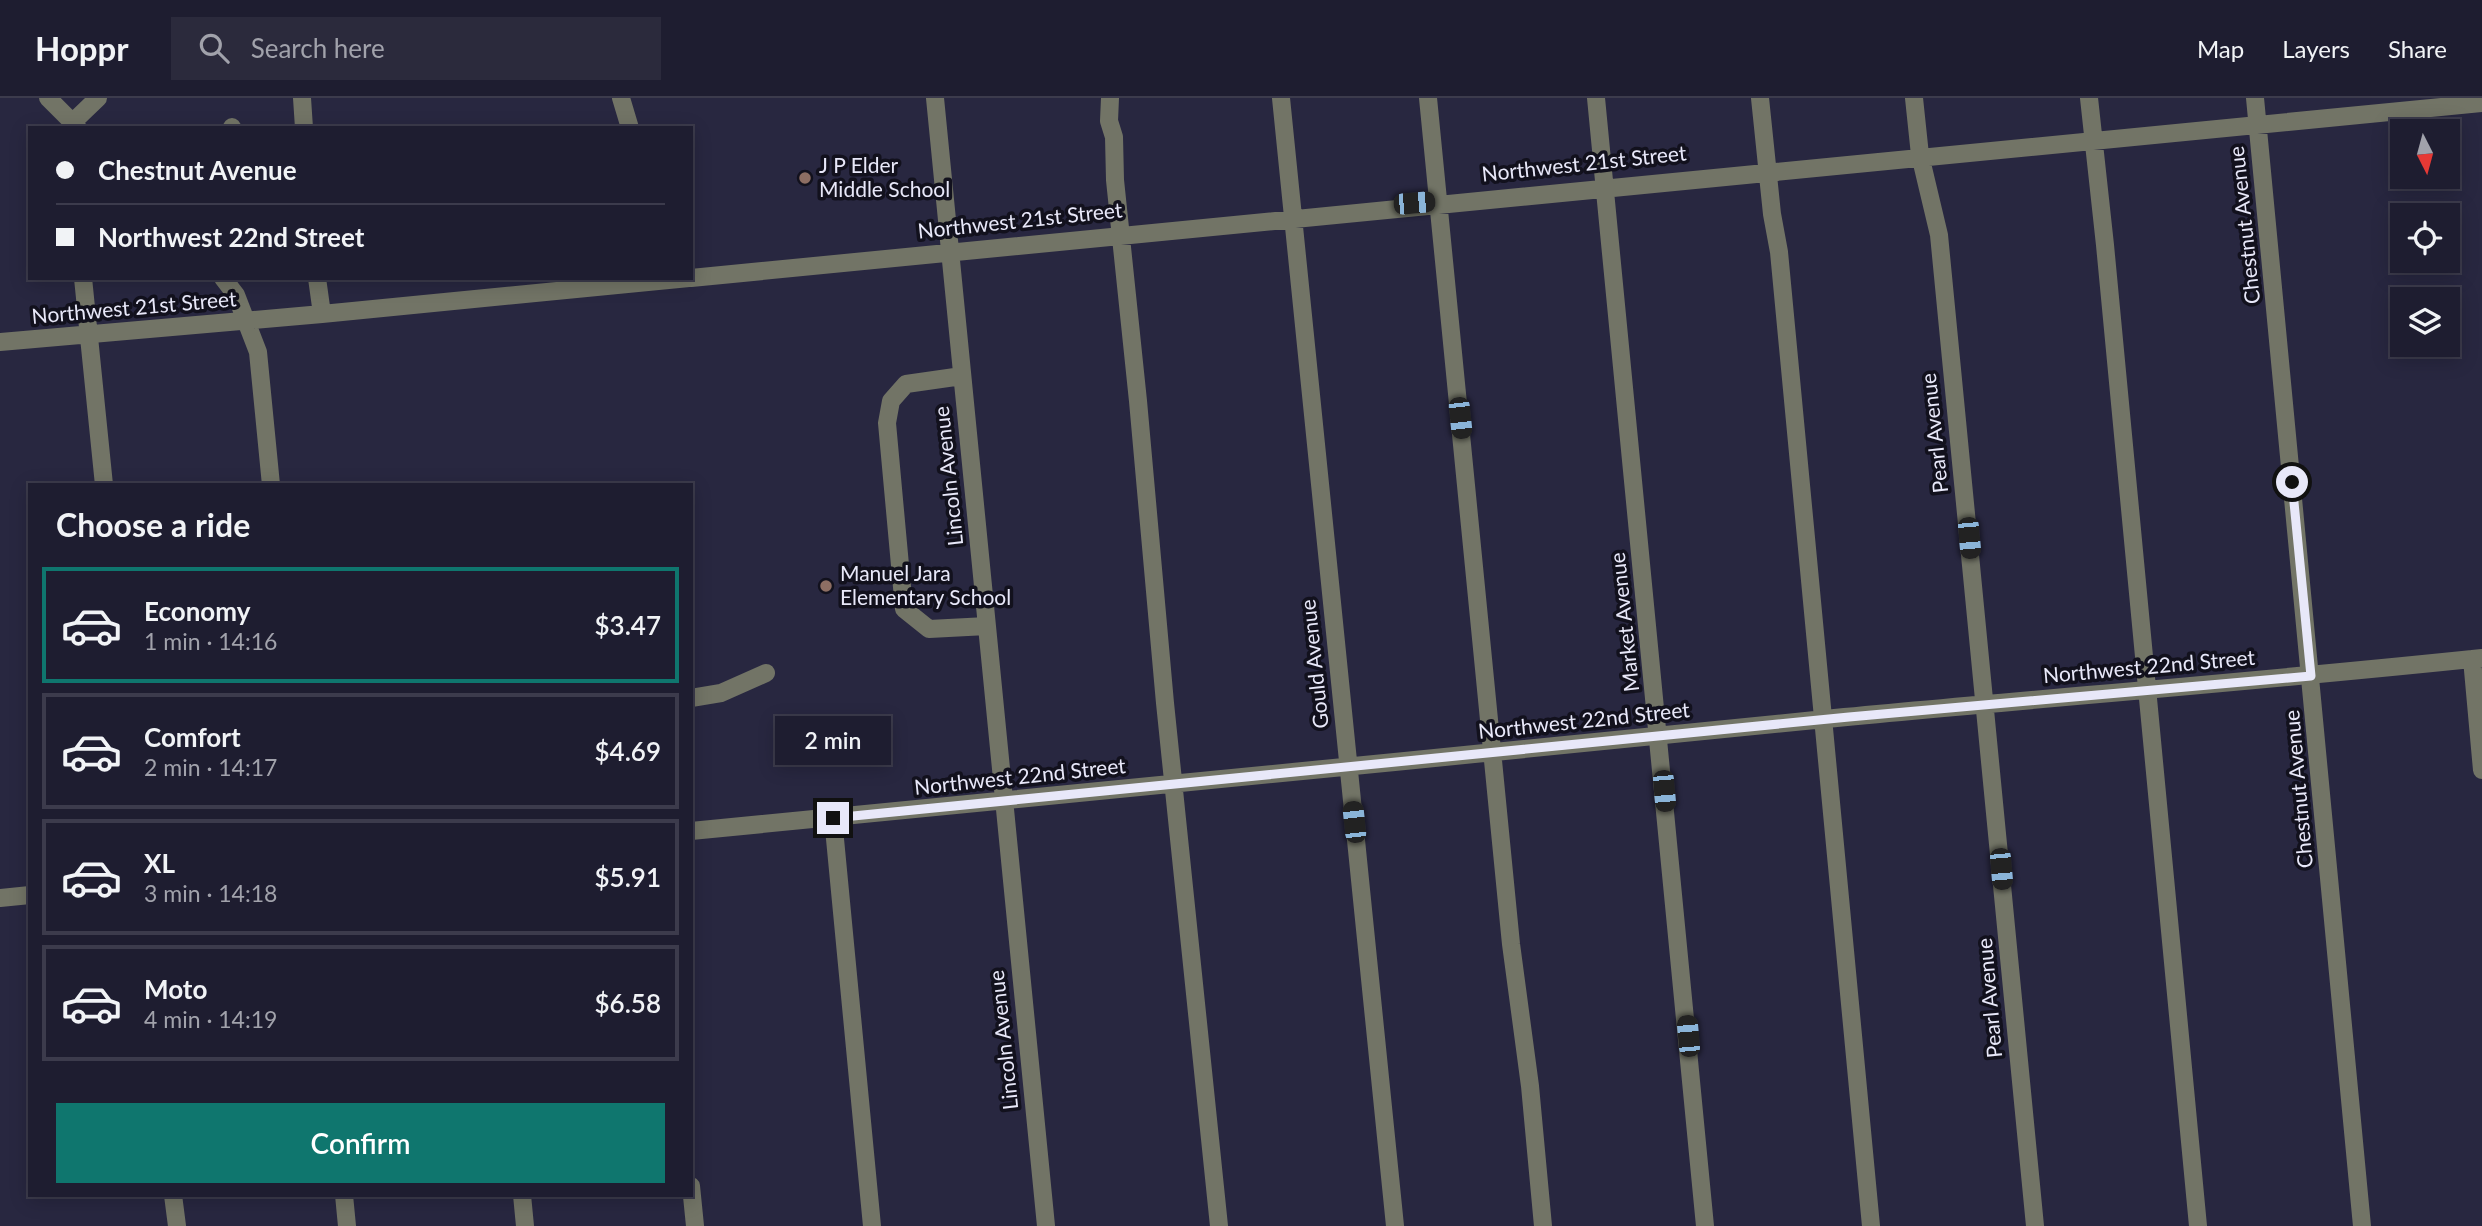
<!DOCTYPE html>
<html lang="en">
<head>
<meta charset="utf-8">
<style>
	:root { --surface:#1e1d30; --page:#2b2a3c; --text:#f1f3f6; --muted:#a1a2ab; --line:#3c3b4c; --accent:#0f766e }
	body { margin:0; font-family:Lato,sans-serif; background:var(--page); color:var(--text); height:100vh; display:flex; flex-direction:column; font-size:26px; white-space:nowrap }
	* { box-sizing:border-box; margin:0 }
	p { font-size:23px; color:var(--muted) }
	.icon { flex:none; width:38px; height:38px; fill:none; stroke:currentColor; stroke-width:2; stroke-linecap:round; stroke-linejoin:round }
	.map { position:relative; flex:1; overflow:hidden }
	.sheet { position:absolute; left:28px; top:385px; width:665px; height:714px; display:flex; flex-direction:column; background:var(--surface); border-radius:0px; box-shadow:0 4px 18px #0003,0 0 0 2px var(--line) }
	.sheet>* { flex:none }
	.top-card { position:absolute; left:28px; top:28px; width:665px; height:154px; border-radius:0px; box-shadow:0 4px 18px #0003,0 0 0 2px var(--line); display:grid; align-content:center; height:154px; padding:0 28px; background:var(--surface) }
	.needle { width:46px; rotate:174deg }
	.fabs { position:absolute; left:2390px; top:21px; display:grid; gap:14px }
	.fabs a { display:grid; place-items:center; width:70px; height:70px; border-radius:0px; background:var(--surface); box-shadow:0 4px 18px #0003,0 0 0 2px var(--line); font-size:35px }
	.end { position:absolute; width:32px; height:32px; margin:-16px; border:9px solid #e8e8f9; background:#111; box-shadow:0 0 0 4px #111 }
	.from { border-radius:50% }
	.bubble { position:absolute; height:49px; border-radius:0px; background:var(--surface); box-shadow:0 4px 18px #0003,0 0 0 2px var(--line); font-size:23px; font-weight:600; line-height:49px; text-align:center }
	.car { position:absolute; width:21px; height:42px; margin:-21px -10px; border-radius:9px; box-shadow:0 0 5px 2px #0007; background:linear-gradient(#222 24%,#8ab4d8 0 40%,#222 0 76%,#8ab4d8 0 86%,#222 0) }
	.top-card b { display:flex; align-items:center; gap:24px; height:66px; font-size:26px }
	.top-card b+b { border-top:2px solid var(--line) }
	.top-card i { width:18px; height:18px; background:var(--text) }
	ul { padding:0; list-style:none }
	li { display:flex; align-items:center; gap:21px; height:116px; margin:0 14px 10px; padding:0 14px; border:4px solid var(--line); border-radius:0px }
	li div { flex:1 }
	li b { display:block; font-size:26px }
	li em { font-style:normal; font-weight:600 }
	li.active { border-color:var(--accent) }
	li>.icon { width:63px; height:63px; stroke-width:1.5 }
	h2 { padding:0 28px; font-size:32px; line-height:84px }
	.cta { display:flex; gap:14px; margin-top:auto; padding:14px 28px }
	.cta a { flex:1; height:80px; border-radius:0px; background:var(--accent); color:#fff; font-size:28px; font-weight:600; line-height:80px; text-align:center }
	header { display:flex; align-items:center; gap:42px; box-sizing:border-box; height:98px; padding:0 35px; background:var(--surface); border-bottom:2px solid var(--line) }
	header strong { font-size:33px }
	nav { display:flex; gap:38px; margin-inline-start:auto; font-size:24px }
	.search { width:490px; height:63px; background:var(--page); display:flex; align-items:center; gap:18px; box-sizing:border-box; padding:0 24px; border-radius:0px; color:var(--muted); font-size:26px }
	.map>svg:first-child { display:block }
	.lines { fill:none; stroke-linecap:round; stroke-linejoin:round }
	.minor { stroke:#727466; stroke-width:18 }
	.route { stroke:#e8e8f9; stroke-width:9 }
	.education-dot { fill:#8d6e63; stroke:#12111d; stroke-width:2.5 }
	.labels { text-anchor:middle; stroke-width:7; stroke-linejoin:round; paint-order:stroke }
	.street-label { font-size:21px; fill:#e8e8f9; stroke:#12111d }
	.poi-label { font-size:21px; fill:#e8e8f9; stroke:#12111d; text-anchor:start }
</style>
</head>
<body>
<header>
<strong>Hoppr</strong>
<div class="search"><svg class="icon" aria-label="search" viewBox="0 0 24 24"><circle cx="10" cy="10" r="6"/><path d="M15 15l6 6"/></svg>Search here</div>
<nav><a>Map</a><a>Layers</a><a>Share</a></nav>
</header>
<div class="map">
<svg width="2482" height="1128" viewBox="0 0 2482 1128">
	<rect width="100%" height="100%" fill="#282740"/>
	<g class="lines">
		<!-- minor -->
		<path class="minor" d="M48,0L78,30
			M302,0L304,30
			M621,0L630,30
			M935,0L1046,1128
			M1110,0L1109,23L1114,39L1115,82L1138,303L1165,605L1219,1128
			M1281,0L1395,1128
			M1428,0L1511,846L1530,988L1543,1128
			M1596,0L1705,1128
			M1760,0L1772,116L1779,154L1871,1128
			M1914,0L1920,57L1939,137L2035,1128
			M2089,0L2105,147L2198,1128
			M2255,0L2362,1128
			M232,29V30
			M73,30V24L98,0
			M83,180L104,387
			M223,180L236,197L258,254L271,387
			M317,180L322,216
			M691,180C1288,119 1885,58 2482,5
			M0,244L322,216L689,180
			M962,278L906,286L891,303L887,325L904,511L929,531L987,528
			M2472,561L2482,672
			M691,600L721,595L766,575
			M833,720L872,1128
			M691,733C1069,698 1447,658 1825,621C2044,600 2263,583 2482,560
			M0,800L30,797
			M691,1088L695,1128
			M173,1097L177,1128
			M344,1097L347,1128
			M522,1097L525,1128"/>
	</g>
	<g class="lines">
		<!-- route -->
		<path class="route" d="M833,720L1849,619L2311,578L2292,384"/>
	</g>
	<!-- markers -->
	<g class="education-dot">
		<circle cx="805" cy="80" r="7"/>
		<circle cx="826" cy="488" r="7"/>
	</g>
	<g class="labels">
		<!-- street labels -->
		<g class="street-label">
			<text transform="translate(1584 66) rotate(-6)" y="7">Northwest 21st Street</text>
			<text transform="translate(1020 123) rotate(-6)" y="7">Northwest 21st Street</text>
			<text transform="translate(2245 127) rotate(-96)" y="7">Chestnut Avenue</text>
			<text transform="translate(134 210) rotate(-5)" y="7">Northwest 21st Street</text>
			<text transform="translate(1935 335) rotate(-96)" y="7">Pearl Avenue</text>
			<text transform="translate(949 378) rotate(-96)" y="7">Lincoln Avenue</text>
			<text transform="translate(1625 524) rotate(-96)" y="7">Market Avenue</text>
			<text transform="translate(1315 566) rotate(-96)" y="7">Gould Avenue</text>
			<text transform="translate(2149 569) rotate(-5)" y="7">Northwest 22nd Street</text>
			<text transform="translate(1584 623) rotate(-6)" y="7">Northwest 22nd Street</text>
			<text transform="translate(1020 679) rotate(-6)" y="7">Northwest 22nd Street</text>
			<text transform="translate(2299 691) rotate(-95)" y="7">Chestnut Avenue</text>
			<text transform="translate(1990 900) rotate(-95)" y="7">Pearl Avenue</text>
			<text transform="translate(1004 942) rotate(-96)" y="7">Lincoln Avenue</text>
		</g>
		<!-- poi labels -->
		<g class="poi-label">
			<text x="819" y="75">J P Elder<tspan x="819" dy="24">Middle School</tspan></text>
			<text x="840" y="483">Manuel Jara<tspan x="840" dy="24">Elementary School</tspan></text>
		</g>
	</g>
</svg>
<div class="fabs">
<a><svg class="needle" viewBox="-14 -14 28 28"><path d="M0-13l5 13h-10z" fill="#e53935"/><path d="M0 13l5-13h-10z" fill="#a1a2ab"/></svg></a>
<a><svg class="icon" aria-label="locate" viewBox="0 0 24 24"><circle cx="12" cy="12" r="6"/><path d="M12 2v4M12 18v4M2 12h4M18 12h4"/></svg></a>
<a><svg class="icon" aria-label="layers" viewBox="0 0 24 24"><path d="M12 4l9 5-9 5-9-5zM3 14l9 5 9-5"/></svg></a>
</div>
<i class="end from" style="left:2292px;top:384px"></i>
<i class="end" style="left:833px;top:720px"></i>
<div class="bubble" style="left:775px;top:618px;width:116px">2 min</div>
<i class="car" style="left:1414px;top:105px;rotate:85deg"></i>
<i class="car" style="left:1460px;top:320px;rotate:174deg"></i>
<i class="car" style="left:1969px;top:440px;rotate:175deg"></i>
<i class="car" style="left:1664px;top:693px;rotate:175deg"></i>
<i class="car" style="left:1354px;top:724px;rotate:354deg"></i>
<i class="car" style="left:2001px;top:771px;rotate:175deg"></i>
<i class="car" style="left:1688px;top:938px;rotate:355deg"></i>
<div class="top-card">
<b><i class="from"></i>Chestnut Avenue</b>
<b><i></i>Northwest 22nd Street</b>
</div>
<section class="sheet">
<h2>Choose a ride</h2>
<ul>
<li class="active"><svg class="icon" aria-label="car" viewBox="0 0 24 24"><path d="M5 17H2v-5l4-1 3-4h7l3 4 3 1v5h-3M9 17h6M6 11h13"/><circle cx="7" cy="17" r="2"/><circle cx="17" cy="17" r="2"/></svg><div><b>Economy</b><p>1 min · 14:16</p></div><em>$3.47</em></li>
<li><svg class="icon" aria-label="car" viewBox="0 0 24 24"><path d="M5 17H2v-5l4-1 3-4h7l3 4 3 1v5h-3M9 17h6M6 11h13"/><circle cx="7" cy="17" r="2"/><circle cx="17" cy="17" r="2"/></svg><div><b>Comfort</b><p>2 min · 14:17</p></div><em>$4.69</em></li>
<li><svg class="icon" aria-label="car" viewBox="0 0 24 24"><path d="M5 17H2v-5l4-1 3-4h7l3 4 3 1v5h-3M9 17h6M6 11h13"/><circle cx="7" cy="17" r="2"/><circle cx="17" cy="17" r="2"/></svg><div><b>XL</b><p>3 min · 14:18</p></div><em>$5.91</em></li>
<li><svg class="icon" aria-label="car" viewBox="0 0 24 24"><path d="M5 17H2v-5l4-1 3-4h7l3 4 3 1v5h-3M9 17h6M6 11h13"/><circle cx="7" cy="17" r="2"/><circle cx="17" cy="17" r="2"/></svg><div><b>Moto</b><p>4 min · 14:19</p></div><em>$6.58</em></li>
</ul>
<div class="cta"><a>Confirm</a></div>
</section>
</div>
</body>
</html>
